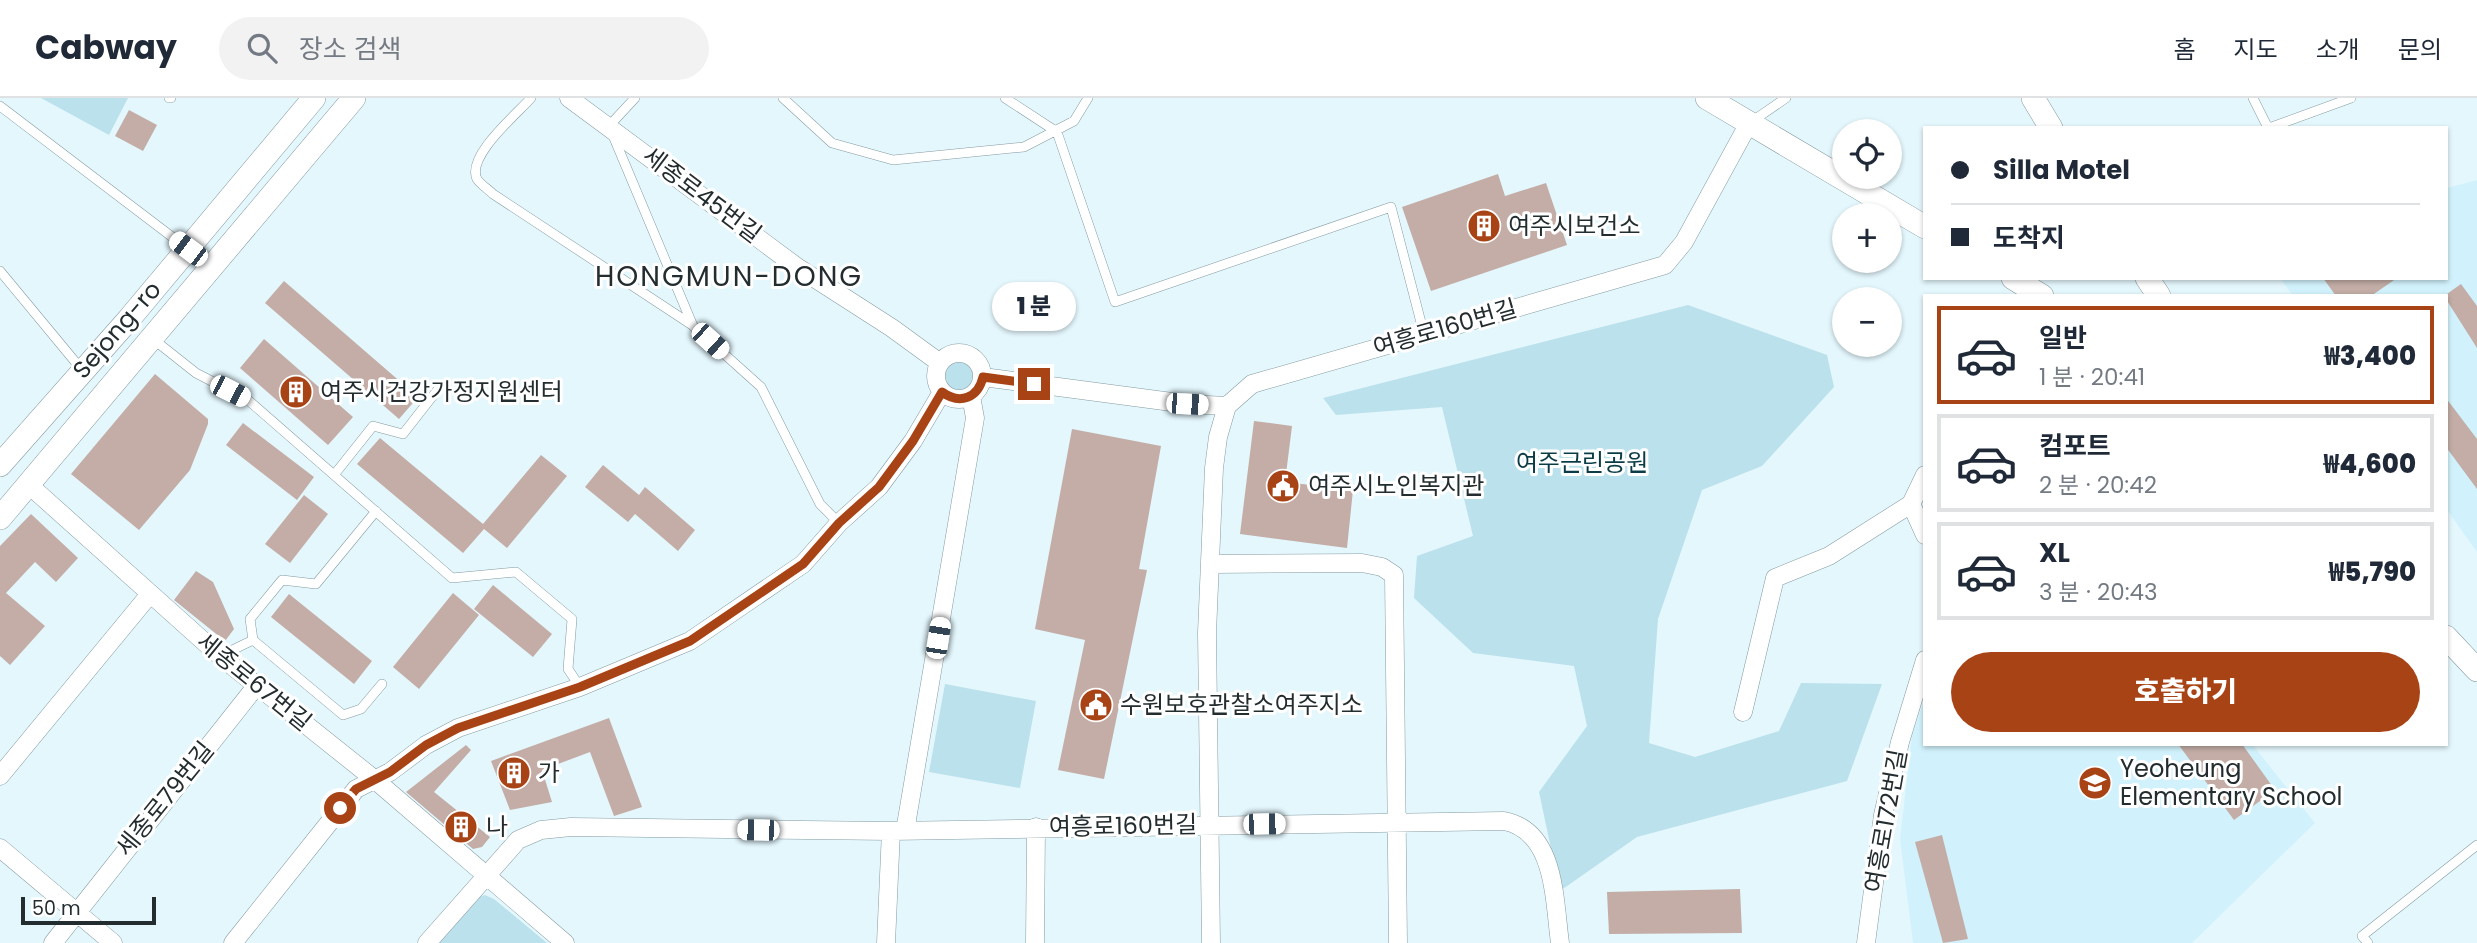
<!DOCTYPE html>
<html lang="ko">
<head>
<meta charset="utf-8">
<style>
	:root { --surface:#fff; --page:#f2f2f3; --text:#1f2937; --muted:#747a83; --line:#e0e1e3; --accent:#a84316 }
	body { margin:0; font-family:Poppins,"Noto Sans KR",sans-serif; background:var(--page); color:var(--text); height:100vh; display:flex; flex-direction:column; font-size:26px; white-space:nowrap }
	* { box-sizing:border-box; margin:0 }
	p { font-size:23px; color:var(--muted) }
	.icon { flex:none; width:38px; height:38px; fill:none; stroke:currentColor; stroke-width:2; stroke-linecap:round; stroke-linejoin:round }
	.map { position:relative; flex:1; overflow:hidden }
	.sheet { position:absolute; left:1923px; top:196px; width:525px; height:452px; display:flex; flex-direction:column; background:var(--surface); border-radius:0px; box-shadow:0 2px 5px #0004 }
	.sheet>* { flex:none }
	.guide { position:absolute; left:1923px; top:28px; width:525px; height:154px; border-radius:0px; box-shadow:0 2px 5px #0004; display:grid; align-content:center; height:154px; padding:0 28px; background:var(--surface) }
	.buttons { position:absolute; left:1832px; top:21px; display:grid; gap:14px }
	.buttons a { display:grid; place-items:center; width:70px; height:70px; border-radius:50%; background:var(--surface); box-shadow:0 2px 5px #0004; font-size:35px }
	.scale { position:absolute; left:21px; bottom:18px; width:135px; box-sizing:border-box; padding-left:7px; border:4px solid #232c2f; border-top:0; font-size:19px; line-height:24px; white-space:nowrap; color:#232c2f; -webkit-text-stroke:5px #fff; paint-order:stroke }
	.end { position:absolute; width:32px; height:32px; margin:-16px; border:9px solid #a84316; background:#fff; box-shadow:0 0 0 4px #fff }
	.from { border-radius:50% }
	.bubble { position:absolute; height:49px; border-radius:24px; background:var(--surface); box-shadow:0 2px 5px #0004; font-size:23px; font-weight:800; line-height:49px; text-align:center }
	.car { position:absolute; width:21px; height:42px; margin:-21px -10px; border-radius:9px; box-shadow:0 0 5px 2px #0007; background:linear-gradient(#fff 24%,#345 0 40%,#fff 0 76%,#345 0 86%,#fff 0) }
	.guide b { display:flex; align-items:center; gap:24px; height:66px; font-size:26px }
	.guide b+b { border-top:2px solid var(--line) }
	.guide i { width:18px; height:18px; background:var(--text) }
	ul { padding:12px 0 0; list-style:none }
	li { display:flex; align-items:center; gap:21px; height:98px; margin:0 14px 10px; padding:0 14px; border:4px solid var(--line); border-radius:0px }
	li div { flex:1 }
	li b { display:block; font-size:26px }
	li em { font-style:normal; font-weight:800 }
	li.selected { border-color:var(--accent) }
	li>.icon { width:63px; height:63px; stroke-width:1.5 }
	.button { display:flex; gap:14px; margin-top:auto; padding:14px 28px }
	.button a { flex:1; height:80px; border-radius:42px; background:var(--accent); color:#fff; font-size:28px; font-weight:800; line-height:80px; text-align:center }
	header { display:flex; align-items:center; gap:42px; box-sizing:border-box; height:98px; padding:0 35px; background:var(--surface); border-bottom:2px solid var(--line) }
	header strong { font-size:33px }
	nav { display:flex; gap:38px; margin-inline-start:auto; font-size:24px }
	.search { width:490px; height:63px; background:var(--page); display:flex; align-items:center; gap:18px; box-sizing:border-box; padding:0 24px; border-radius:38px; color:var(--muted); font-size:26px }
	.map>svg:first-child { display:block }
	.built { fill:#d1f2fc }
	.green { fill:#bbe1ec }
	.building { fill:#c3ada6 }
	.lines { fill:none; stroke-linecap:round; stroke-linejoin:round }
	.service-casing { stroke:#849ba1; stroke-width:10 }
	.minor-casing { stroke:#849ba1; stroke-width:19 }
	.tertiary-casing { stroke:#849ba1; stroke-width:24 }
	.service { stroke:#fff; stroke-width:9 }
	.minor { stroke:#fff; stroke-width:18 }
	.tertiary { stroke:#fff; stroke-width:23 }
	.route { stroke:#a84316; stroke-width:9 }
	.labels { text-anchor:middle; stroke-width:6; stroke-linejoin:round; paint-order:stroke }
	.street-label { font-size:24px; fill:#232c2f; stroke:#fff }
	.poi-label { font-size:24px; fill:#232c2f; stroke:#fff; text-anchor:start }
	.park-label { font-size:24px; fill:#0a3b46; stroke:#fff }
	.quarter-label { font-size:28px; letter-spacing:2px; fill:#232c2f; stroke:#fff }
</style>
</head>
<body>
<header>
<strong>Cabway</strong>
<div class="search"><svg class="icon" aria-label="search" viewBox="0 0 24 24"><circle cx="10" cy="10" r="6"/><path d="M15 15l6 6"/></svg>장소 검색</div>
<nav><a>홈</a><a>지도</a><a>소개</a><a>문의</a></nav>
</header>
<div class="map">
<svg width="2477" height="845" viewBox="0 0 2477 845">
	<rect width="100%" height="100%" fill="#e4f7fd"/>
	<!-- built -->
	<path class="built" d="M2477,82V454L2447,412L2446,198H2293L2280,180H2446L2447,90Z
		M1925,599V646H2252L2315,725L2192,845H1913L1900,741L1912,637Z"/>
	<!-- green -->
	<path class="green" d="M41,0H128L109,37Z
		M1688,207L1827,257L1834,289L1762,368L1702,392L1658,521L1649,645L1695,659L1779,633L1801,585L1882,586L1847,683L1637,739L1560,793L1539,694L1587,628L1574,568L1473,555L1414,500L1417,458L1473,438L1442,309L1336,317L1323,300Z
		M944 278a15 15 0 1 1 30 0a15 15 0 1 1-30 0Z
		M945,586L1036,603L1020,690L929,674Z
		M485,797L494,801L547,845H436L479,799Z"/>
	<!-- building -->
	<path class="building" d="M129,12L157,27L143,53L115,38Z
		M1498,76L1505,98L1546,85L1567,147L1431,193L1402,109Z
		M2323,180H2397L2371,198H2336Z
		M284,183L418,299L399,321L265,205Z
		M2461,186L2477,208V250L2444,198Z
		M264,241L353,319L328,347L240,270Z
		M155,276L208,321V326L190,372L139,432L71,376Z
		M2446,300L2477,341V391L2446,349Z
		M1254,323L1292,328L1285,384L1353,392L1347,450L1240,436Z
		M243,325L314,379L297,402L226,347Z
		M1072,331L1161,348L1139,471L1147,472L1104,681L1058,672L1085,542L1035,531Z
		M380,340L483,426L541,357L567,378L507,450L484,431L463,455L357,366Z
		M603,367L639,397L645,389L695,432L678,453L635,416L628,424L585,389Z
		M304,397L328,416L290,465L265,446Z
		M31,416L78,460L56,484L35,464L6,495L45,528L10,567L0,558V448Z
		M196,473L213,484L234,531L225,543L174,502Z
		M493,487L552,536L533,559L474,511Z
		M453,495L479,517L419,591L393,569Z
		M289,496L372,563L354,586L271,519Z
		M609,620L642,709L614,718L590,654L542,672L552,704L510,712L491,663Z
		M2178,646H2242L2275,692L2234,722Z
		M466,647L471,652L434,694L490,739L482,749L473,751L406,694Z
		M1942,737L1968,841L1943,845L1915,744Z
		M1740,791L1742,835L1609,836L1607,794Z"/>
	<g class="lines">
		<defs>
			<path id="service" d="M169,0H171
				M531,0C517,16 466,58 477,81C480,86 489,92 493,96L692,227
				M635,0L609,28L693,228L761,289L820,406L839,425
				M783,0L832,45L893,62L1024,49L1074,23L1088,0
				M1005,0L1057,34L1115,204L1391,109L1424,236
				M2253,0L2268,30
				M0,8L188,151
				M1751,24L1786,0
				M2269,30L2351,0
				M0,173L82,272
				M153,241L196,275L248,302L452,480L516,474L572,521L568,571L580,589
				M334,377L373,328L403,336L439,290
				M376,413L316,486L282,482L250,521L253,542L343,617L361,611L382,586
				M220,558L253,542
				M2368,845L2362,838L2477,747"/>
			<path id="minor" d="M569,0L797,169L892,230L940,265
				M936 278a23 23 0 1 1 46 0a23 23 0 1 1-46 0Z
				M983,279L1187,306L1227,308
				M1925,377L1911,406L1925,437
				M28,386L220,558L374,681L565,845
				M1210,466L1362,465L1382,469L1394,477L1398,845
				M1743,614L1775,480L1829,458L1911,406
				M0,678L150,496
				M905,733L975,320L971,298
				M0,750L113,845
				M53,845L257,587
				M233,845L356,691L390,674L426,647L458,630L580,589L690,543L803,466L839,425L879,389L913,343L942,294
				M427,845L518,742L541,732L571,729L891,733L1504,723C1556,733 1554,802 1560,845
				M886,845L891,733
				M1035,845L1036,729
				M1211,845L1207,535L1214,370L1218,339L1227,308L1252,286L1665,167L1684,144L1749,25
				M1866,845L1883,717L1900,644L1925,562"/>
			<path id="tertiary" d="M1707,0L1925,129
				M2033,0L2051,30
				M2013,180L2042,198
				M2147,180L2159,198
				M0,367L129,221L314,0
				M0,420L354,0
				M2446,539L2477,572"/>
		</defs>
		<!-- service casing -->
		<use href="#service" class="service-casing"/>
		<!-- minor casing -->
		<use href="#minor" class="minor-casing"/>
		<!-- tertiary casing -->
		<use href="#tertiary" class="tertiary-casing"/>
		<!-- service -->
		<use href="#service" class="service"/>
		<!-- minor -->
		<use href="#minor" class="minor"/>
		<!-- tertiary -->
		<use href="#tertiary" class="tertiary"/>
	</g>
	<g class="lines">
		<!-- route -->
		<path class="route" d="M340,710L356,691L390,674L426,647L458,630L580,589L690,543L803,466L839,425L879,389L913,343L942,294C960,307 978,300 983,279L1034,286"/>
	</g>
	<!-- icons -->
	<defs>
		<symbol id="building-disc" viewBox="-11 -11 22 22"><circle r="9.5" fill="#a84316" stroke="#fff"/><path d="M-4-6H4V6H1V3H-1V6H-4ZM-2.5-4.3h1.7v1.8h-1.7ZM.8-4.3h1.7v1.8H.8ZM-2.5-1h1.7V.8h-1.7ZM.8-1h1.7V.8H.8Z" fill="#fff"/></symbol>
		<symbol id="civic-disc" viewBox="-11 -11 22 22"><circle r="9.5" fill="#a84316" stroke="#fff"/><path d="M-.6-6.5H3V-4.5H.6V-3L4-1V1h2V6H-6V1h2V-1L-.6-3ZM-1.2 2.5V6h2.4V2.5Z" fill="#fff"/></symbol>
		<symbol id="school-disc" viewBox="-11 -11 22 22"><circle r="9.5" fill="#a84316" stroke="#fff"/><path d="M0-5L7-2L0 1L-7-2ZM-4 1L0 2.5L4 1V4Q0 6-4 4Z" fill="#fff"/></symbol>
	</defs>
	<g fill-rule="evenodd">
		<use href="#building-disc" x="1465" y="109" width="38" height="38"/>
		<use href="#building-disc" x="277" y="275" width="38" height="38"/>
		<use href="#civic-disc" x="1264" y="369" width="38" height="38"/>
		<use href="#civic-disc" x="1077" y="588" width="38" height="38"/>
		<use href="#building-disc" x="495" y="656" width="38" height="38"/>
		<use href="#school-disc" x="2076" y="666" width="38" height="38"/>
		<use href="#building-disc" x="442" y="710" width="38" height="38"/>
	</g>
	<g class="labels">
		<!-- street labels -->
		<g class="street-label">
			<text transform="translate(702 97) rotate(37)" y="8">세종로45번길</text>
			<text transform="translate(1445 230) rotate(-16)" y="8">여흥로160번길</text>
			<text transform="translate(117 232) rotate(-49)" y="8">Sejong-ro</text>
			<text transform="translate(254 584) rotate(39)" y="8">세종로67번길</text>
			<text transform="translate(165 701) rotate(-51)" y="8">세종로79번길</text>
			<text transform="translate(1886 723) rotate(-80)" y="8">여흥로172번길</text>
			<text transform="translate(1123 728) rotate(-1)" y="8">여흥로160번길</text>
		</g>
		<!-- poi labels -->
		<g class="poi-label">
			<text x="1508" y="136">여주시보건소</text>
			<text x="320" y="302">여주시건강가정지원센터</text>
			<text x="1308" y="396">여주시노인복지관</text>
			<text x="1120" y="615">수원보호관찰소여주지소</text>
			<text x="2120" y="679">Yeoheung<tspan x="2120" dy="28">Elementary School</tspan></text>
			<text x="538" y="683">가</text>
			<text x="486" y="737">나</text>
		</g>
		<!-- park labels -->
		<g class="park-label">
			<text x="1582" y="373">여주근린공원</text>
		</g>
		<!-- quarter labels -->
		<g class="quarter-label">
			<text x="729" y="188">HONGMUN-DONG</text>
		</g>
	</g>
</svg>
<div class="buttons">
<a><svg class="icon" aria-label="locate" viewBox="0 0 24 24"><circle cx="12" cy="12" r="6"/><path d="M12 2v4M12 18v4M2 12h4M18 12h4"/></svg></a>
<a>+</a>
<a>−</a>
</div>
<div class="scale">50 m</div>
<i class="end from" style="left:340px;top:710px"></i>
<i class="end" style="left:1034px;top:286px"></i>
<div class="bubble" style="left:992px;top:184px;width:84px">1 분</div>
<i class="car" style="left:188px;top:151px;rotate:307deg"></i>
<i class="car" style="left:710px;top:243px;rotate:132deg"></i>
<i class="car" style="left:230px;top:293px;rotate:117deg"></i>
<i class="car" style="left:1187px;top:306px;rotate:93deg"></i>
<i class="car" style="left:938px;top:540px;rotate:9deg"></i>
<i class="car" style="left:1264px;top:726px;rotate:89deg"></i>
<i class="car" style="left:758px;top:732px;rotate:271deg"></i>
<div class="guide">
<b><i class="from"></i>Silla Motel</b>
<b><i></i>도착지</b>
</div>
<section class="sheet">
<ul>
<li class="selected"><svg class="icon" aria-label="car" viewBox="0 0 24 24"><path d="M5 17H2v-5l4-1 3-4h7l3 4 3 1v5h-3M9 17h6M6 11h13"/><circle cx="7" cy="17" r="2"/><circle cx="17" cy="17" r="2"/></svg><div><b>일반</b><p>1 분 · 20:41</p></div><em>₩3,400</em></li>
<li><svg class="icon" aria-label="car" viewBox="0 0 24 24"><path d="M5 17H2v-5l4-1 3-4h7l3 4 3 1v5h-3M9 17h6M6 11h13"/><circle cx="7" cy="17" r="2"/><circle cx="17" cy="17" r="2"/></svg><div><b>컴포트</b><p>2 분 · 20:42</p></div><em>₩4,600</em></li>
<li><svg class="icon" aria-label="car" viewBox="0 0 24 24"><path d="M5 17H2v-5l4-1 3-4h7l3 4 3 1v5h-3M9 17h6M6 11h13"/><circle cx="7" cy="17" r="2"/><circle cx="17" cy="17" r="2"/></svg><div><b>XL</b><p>3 분 · 20:43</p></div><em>₩5,790</em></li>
</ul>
<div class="button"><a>호출하기</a></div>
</section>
</div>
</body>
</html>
